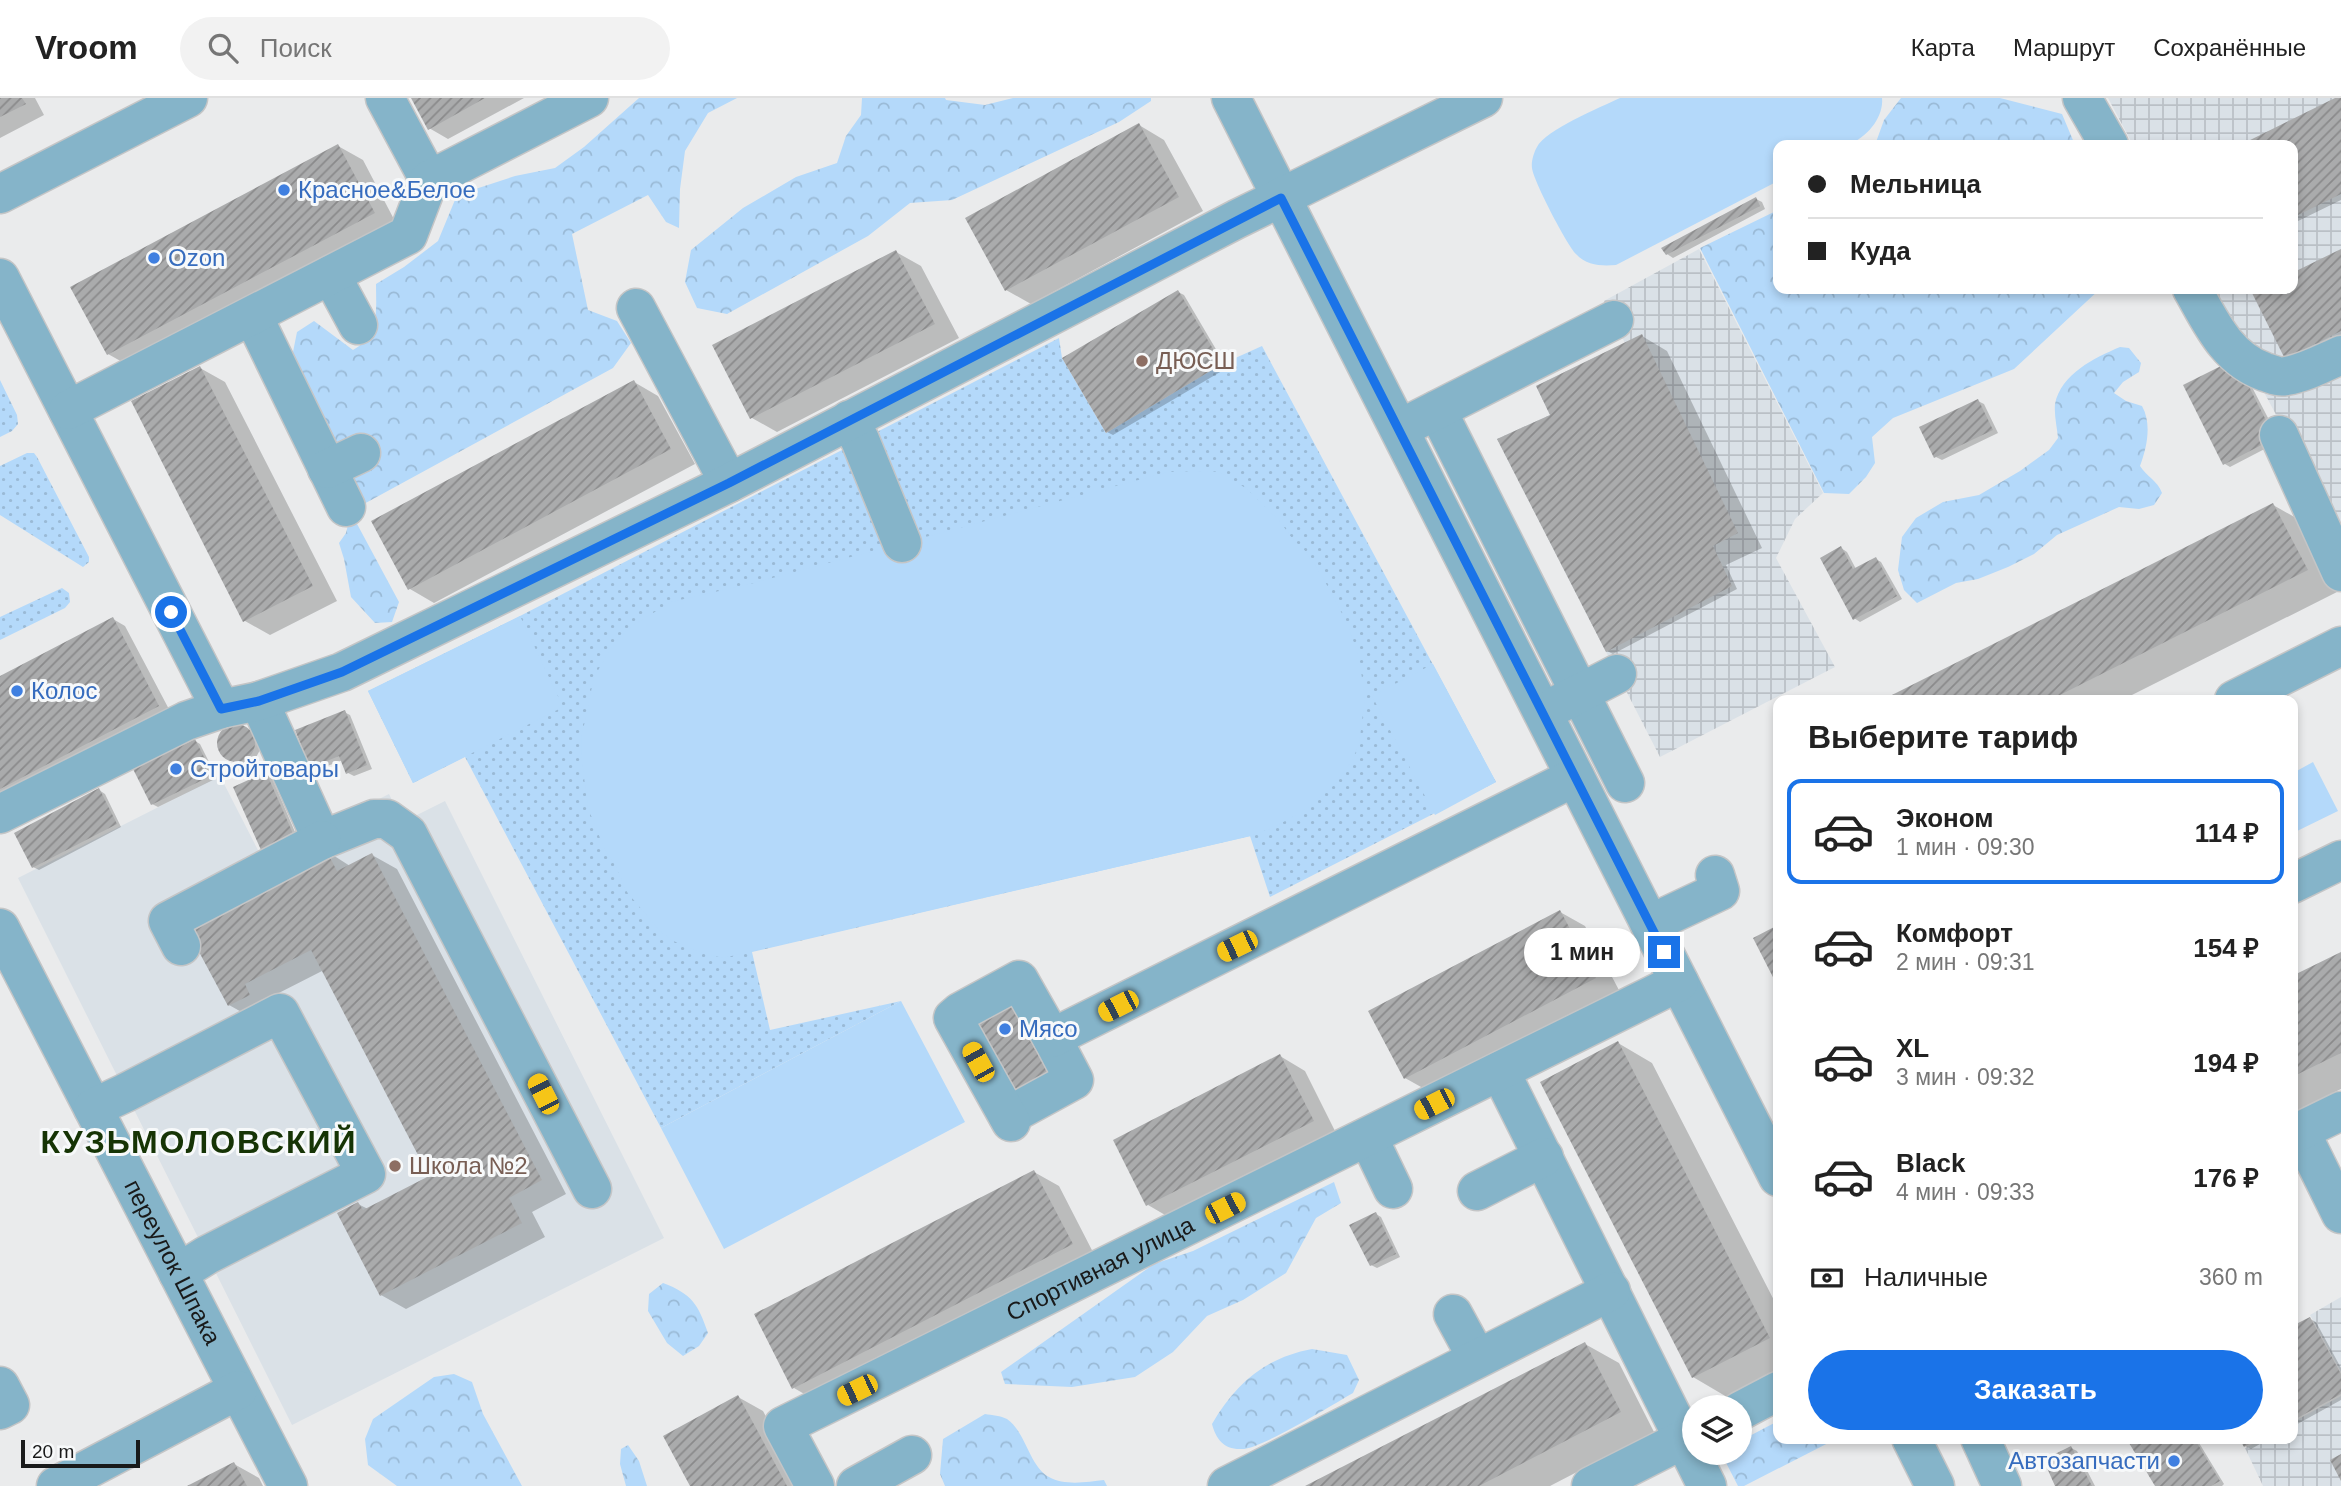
<!DOCTYPE html>
<html lang="ru">
<head>
<meta charset="utf-8">
<style>
	:root { --surface:#fff; --page:#f2f2f2; --text:#222; --muted:#767676; --line:#e0e0e0; --accent:#1a73e8 }
	body { margin:0; font-family:Helvetica,sans-serif; background:var(--page); color:var(--text); height:100vh; display:flex; flex-direction:column; font-size:26px; white-space:nowrap }
	* { box-sizing:border-box; margin:0 }
	p { font-size:23px; color:var(--muted) }
	.icon { flex:none; width:38px; height:38px; fill:none; stroke:currentColor; stroke-width:2; stroke-linecap:round; stroke-linejoin:round }
	.map { position:relative; flex:1; overflow:hidden }
	.sheet { position:absolute; left:1773px; top:597px; width:525px; height:749px; display:flex; flex-direction:column; background:var(--surface); border-radius:14px; box-shadow:0 4px 10px #0003 }
	.sheet>* { flex:none }
	.banner { position:absolute; left:1773px; top:42px; width:525px; height:154px; border-radius:14px; box-shadow:0 4px 10px #0003; display:grid; align-content:center; height:154px; padding:0 35px; background:var(--surface) }
	.tools { position:absolute; left:1682px; top:1297px; display:grid; gap:14px }
	.tools a { display:grid; place-items:center; width:70px; height:70px; border-radius:50%; background:var(--surface); box-shadow:0 4px 10px #0003; font-size:35px }
	.scale { position:absolute; left:21px; bottom:18px; width:119px; box-sizing:border-box; padding-left:7px; border:4px solid #191a1a; border-top:0; font-size:19px; line-height:24px; white-space:nowrap; color:#191a1a; -webkit-text-stroke:5px #f7f9fa; paint-order:stroke }
	.end { position:absolute; width:32px; height:32px; margin:-16px; border:9px solid #1a73e8; background:#fff; box-shadow:0 0 0 4px #fff }
	.from { border-radius:50% }
	.bubble { position:absolute; height:49px; border-radius:24px; background:var(--surface); box-shadow:0 4px 10px #0003; font-size:23px; font-weight:700; line-height:49px; text-align:center }
	.car { position:absolute; width:21px; height:42px; margin:-21px -10px; border-radius:9px; box-shadow:0 0 5px 2px #0007; background:linear-gradient(#f5c518 24%,#345 0 40%,#f5c518 0 76%,#345 0 86%,#f5c518 0) }
	.banner b { display:flex; align-items:center; gap:24px; height:66px; font-size:26px }
	.banner b+b { border-top:2px solid var(--line) }
	.banner i { width:18px; height:18px; background:var(--text) }
	ul { padding:0; list-style:none }
	li { display:flex; align-items:center; gap:21px; height:105px; margin:0 14px 10px; padding:0 21px; border:4px solid transparent; border-radius:14px }
	li div { flex:1 }
	li b { display:block; font-size:26px }
	li em { font-style:normal; font-weight:700 }
	li.selected { border-color:var(--accent) }
	li>.icon { width:63px; height:63px; stroke-width:1.5 }
	h2 { padding:0 35px; font-size:32px; line-height:84px }
	.pay { display:flex; align-items:center; gap:18px; height:77px; padding:0 35px; font-size:26px }
	.pay p { margin-inline-start:auto }
	.cta { display:flex; gap:14px; margin-top:auto; padding:14px 35px }
	.cta a { flex:1; height:80px; border-radius:42px; background:var(--accent); color:#fff; font-size:28px; font-weight:700; line-height:80px; text-align:center }
	header { display:flex; align-items:center; gap:42px; box-sizing:border-box; height:98px; padding:0 35px; background:var(--surface); border-bottom:2px solid var(--line) }
	header strong { font-size:33px }
	nav { display:flex; gap:38px; margin-inline-start:auto; font-size:24px }
	.search { width:490px; height:63px; background:var(--page); display:flex; align-items:center; gap:18px; box-sizing:border-box; padding:0 24px; border-radius:38px; color:var(--muted); font-size:26px }
	.map>svg:first-child { display:block }
	.built { fill:#dae1e7 }
	.industrial { fill:url(#industrial-grid) }
	.grass { fill:url(#grass-dots) }
	.forest { fill:url(#forest-crowns) }
	.green { fill:#b4d9fa }
	.shadow { fill:#0003 }
	.building { fill:url(#building-hatch) }
	.lines { fill:none; stroke-linecap:round; stroke-linejoin:round }
	.minor-casing { stroke:#c4c5c6; stroke-width:41 }
	.minor { stroke:#85b4c9; stroke-width:38 }
	.route { stroke:#1a73e8; stroke-width:9 }
	.shop-dot { fill:#3f7fe0; stroke:#f7f9fa; stroke-width:2.5 }
	.education-dot { fill:#8d6e63; stroke:#f7f9fa; stroke-width:2.5 }
	.labels { text-anchor:middle; stroke-width:6; stroke-linejoin:round; paint-order:stroke }
	.shop-label { font-size:24px; fill:#366cbe; stroke:#f7f9fa; text-anchor:start }
	.education-label { font-size:24px; fill:#785e54; stroke:#f7f9fa; text-anchor:start }
	.street-label { font-size:24px; fill:#191a1a; stroke:#f7f9fa }
	.district-label { font-size:32px; font-weight:bold; letter-spacing:2px; fill:#163405; stroke:#f7f9fa }
</style>
</head>
<body>
<header>
<strong>Vroom</strong>
<div class="search"><svg class="icon" aria-label="search" viewBox="0 0 24 24"><circle cx="10" cy="10" r="6"/><path d="M15 15l6 6"/></svg>Поиск</div>
<nav><a>Карта</a><a>Маршрут</a><a>Сохранённые</a></nav>
</header>
<div class="map">
<svg width="2341" height="1388" viewBox="0 0 2341 1388">
	<defs>
		<pattern id="industrial-grid" width="8" height="8" patternUnits="userSpaceOnUse" patternTransform="scale(1.75)"><rect width="8" height="8" fill="#dae1e7"/><path d="M0 4h8M4 0v8" fill="none" stroke="#bac0c6"/></pattern>
		<pattern id="grass-dots" width="8" height="8" patternUnits="userSpaceOnUse" patternTransform="scale(1.75)"><rect width="8" height="8" fill="#b4d9fa"/><path d="M2 2h.1M6 6h.1" fill="none" stroke="#9abad6" stroke-width="1.8" stroke-linecap="round"/></pattern>
		<pattern id="forest-crowns" width="20" height="18" patternUnits="userSpaceOnUse" patternTransform="scale(1.75)"><rect width="20" height="18" fill="#b4d9fa"/><path d="M2 6a3 3 0 1 1 6 0M12 15a3 3 0 1 1 6 0" fill="none" stroke="#9abad6"/></pattern>
		<pattern id="building-hatch" width="6" height="6" patternUnits="userSpaceOnUse" patternTransform="scale(1.75)"><rect width="6" height="6" fill="#aaabac"/><path d="M-1 1l2-2M0 6l6-6M5 7l2-2" fill="none" stroke="#8a8a8b"/></pattern>
	</defs>
	<rect width="100%" height="100%" fill="#eaebec"/>
	<!-- built -->
	<path class="built" d="M220,678L262,760L389,696L403,724L445,703L664,1140L292,1327L18,780Z"/>
	<!-- industrial -->
	<path class="industrial" d="M2108,0H2341V453L2282,328L2209,191H2292V47H2133Z
		M1699,151L1823,395L1795,421L1776,460L1835,569L1660,659L1497,341L1550,317L1536,288L1625,245L1604,203Z
		M2341,1199V1274L2310,1217Z
		M2341,1298V1388H2263L2245,1350L2262,1341L2292,1340L2293,1324Z"/>
	<!-- grass -->
	<path class="grass" d="M1059,240L1062,260L1106,335L1222,266L1262,248L1496,684L1270,799L1250,738L752,854L770,932L901,903L661,1030L465,659L413,685L368,593L520,518Z
		M0,282L17,317L18,326L12,333L0,339Z
		M27,355H34L37,359L89,459V464L83,469L0,417V368Z
		M62,490L69,495L70,504L65,510L0,542V519Z"/>
	<!-- forest -->
	<path class="forest" d="M639,0H737L708,15L685,53L680,91L679,130L666,124L648,97L572,136L588,212L617,223L631,245L613,270L362,407L356,424L399,504L392,524L375,525L351,499L344,461L339,445L346,435L353,407L335,350L292,259L297,234L314,223L353,252C380,237 376,213 376,186L404,169L438,143L457,97L515,78L555,70L584,49Z
		M862,0H945L946,2L985,7L1013,0H1151V3L1119,24L952,102L910,105L868,138L727,216L697,210L685,184L691,152L743,110L796,79L837,65L846,38L861,17Z
		M1901,0H2000L2062,16L2075,47H1875L1884,22Z
		M1778,112V191H2100L2014,271L1893,320L1872,339L1875,365L1866,379L1849,396L1824,395L1700,150Z
		M2120,249L2129,250L2141,265L2139,274L2123,284L2114,295L2126,303L2142,308C2152,326 2147,349 2140,368C2147,379 2157,382 2162,395L2154,407L2139,411L2119,409L2057,437L2034,456L2008,469L1978,481L1956,485L1917,505L1904,492L1898,472L1902,439L1916,420L1943,404L1979,397L2020,373L2049,352L2058,340C2057,329 2054,317 2055,306C2061,276 2094,260 2120,249Z
		M1334,1084L1341,1105L1316,1120L1286,1175L1243,1202L1207,1218L1173,1254L1135,1279L1072,1289L1005,1286L1001,1274L1154,1166L1193,1153Z
		M663,1185C692,1196 698,1206 708,1235L699,1248L683,1258L667,1245L648,1213L649,1196Z
		M1312,1251L1347,1257L1359,1282L1353,1295C1332,1307 1261,1351 1242,1351C1224,1352 1216,1341 1212,1326C1236,1285 1265,1260 1312,1251Z
		M454,1276L472,1284L483,1316L522,1388H397L368,1367L365,1341L373,1321L434,1279Z
		M985,1316C992,1317 1001,1318 1007,1321C1026,1334 1029,1368 1049,1379C1065,1388 1087,1384 1104,1382L1107,1388H945L940,1376L943,1341Z
		M1778,1323V1340L1836,1341L1744,1388H1738L1721,1355L1740,1354V1343Z
		M628,1347L639,1363L647,1388H626L620,1366L621,1351Z"/>
	<!-- green -->
	<path class="green" d="M1620,0H1882C1884,19 1867,40 1849,46C1836,51 1795,47 1778,47V83L1616,167C1602,168 1587,168 1576,156C1567,147 1533,82 1532,70C1531,64 1534,54 1537,49C1545,32 1601,9 1620,0Z
		M1202,373L1220,374L1247,391L1279,422L1294,443L1303,450L1322,478L1347,525L1358,556L1365,598L1359,647L1352,662L1336,685L1313,706L1300,715L1272,730L1251,738L723,860L702,855L671,842L658,831L627,794L614,765L604,750L588,710L581,656L582,637L594,579L615,544L632,528L671,504L754,485L1168,374Z
		M520,518L563,609L413,685L368,593Z
		M1433,566L1496,684L1435,717L1372,598Z
		M2313,664L2338,713L2293,735V675Z
		M901,903L965,1024L724,1151L661,1030Z"/>
	<!-- shadow -->
	<path class="shadow" d="M0,0H35L44,17L0,40Z
		M413,0H524L448,41L429,30Z
		M2339,0H2341V102L2292,126V47H2244Z
		M1139,27L1164,42L1203,113L1031,206L1006,192Z
		M338,48L363,62L398,129L133,270L108,256Z
		M1756,101L1762,104L1765,111L1673,160L1667,156Z
		M2341,153V239L2292,263L2254,196L2264,191H2292Z
		M896,154L921,168L959,240L777,334L752,320L714,248Z
		M1178,194L1184,197L1227,270L1113,337L1107,334Z
		M1642,238L1667,253L1762,450L1726,467L1737,491L1613,556L1607,553L1550,319Z
		M2240,266L2280,343L2230,369L2225,366Z
		M200,270L225,284L337,503L270,537L245,523Z
		M634,284L658,298L695,366L434,505L410,491L373,423Z
		M1978,303L1984,306L1998,335L1942,362L1936,359Z
		M2273,407L2307,426L2341,492L2122,602H1889Z
		M1841,450L1847,454L1856,471L1876,461L1881,464L1902,501L1860,524L1854,520Z
		M113,521L125,528L171,615L0,700V580Z
		M344,614L350,617L372,671L354,678L348,675L343,662L317,672L312,669Z
		M235,627L241,628L257,640L260,652L254,663L249,665L237,666L222,656L219,651L218,642L224,632Z
		M195,643L200,646L217,680L158,709L152,706Z
		M266,676L272,680L298,741L268,754L262,751Z
		M99,692L105,696L121,729L39,772L33,769Z
		M325,752L350,768L372,757L397,771L566,1096L532,1114L545,1139L406,1211L381,1197L358,1106L368,1111L432,1079L324,872L269,900L254,921L229,907Z
		M1560,814L1585,828L1620,894L1430,994L1405,980Z
		M2341,856V991L2292,1015V880Z
		M1618,945L1652,965L1778,1210V1273L1727,1299L1693,1279Z
		M1280,958L1305,973L1337,1037L1172,1121L1148,1107Z
		M1034,1074L1059,1088L1096,1160L818,1304L794,1290Z
		M1376,1116L1381,1119L1400,1159L1377,1170L1371,1167Z
		M2310,1221L2316,1224L2341,1270V1302L2292,1329V1230Z
		M1585,1246L1619,1265L1654,1334L1550,1388H1309Z
		M738,1299L763,1313L803,1388H692Z
		M2128,1340H2196L2224,1386L2222,1388H2157Z
		M2241,1340H2271L2251,1351L2245,1348Z
		M2071,1350L2077,1353L2095,1388H2057Z
		M234,1366L259,1380L263,1388H191Z"/>
	<!-- building -->
	<path class="building" d="M0,0H22L26,6L0,19Z
		M411,0H485L428,32Z
		M2335,0H2341V96L2292,120V47H2240Z
		M1139,25L1179,99L1005,193L965,120Z
		M338,46L375,115L107,257L70,189Z
		M1756,99L1760,108L1666,157L1661,150Z
		M2341,151V233L2285,261L2252,195L2260,191H2292V175Z
		M896,152L935,226L750,321L712,247Z
		M1178,192L1222,266L1106,335L1062,260Z
		M1642,236L1738,435L1713,448L1732,488L1606,554L1497,341L1550,317L1536,288Z
		M2235,261L2275,340L2223,367L2183,287Z
		M200,268L313,488L243,524L131,303Z
		M634,282L671,351L408,492L371,423Z
		M1978,301L1993,332L1934,360L1919,329Z
		M2273,405L2308,472L2050,602H1887L1886,600Z
		M1841,448L1853,471L1876,459L1897,498L1853,522L1820,460Z
		M113,519L159,608L0,691V578Z
		M345,612L367,667L346,676L339,658L310,670L295,632Z
		M217 645a19 19 0 1 1 38 0a19 19 0 1 1-38 0Z
		M195,641L213,677L151,707L133,671Z
		M266,674L294,738L261,752L233,689Z
		M99,690L117,726L32,770L14,735Z
		M325,750L337,773L372,755L542,1082L509,1100L522,1125L380,1198L337,1115L358,1104L363,1112L429,1078L311,852L245,886L250,897L228,908L183,824Z
		M1560,812L1596,880L1404,981L1368,913Z
		M1778,827V889L1753,840Z
		M2341,854V955L2292,979V878Z
		M1014,895L1058,975L1011,1000L968,921Z
		M1618,943L1770,1240L1692,1280L1540,984Z
		M1280,956L1314,1023L1146,1108L1113,1042Z
		M1034,1072L1073,1146L792,1291L754,1216Z
		M1376,1114L1396,1156L1370,1168L1349,1127Z
		M2310,1219L2341,1276V1296L2292,1323V1228Z
		M1585,1244L1621,1314L1479,1388H1305Z
		M738,1297L756,1330L787,1388H690L663,1338Z
		M2126,1340H2194L2220,1383L2211,1388H2155Z
		M2239,1340H2260L2244,1349Z
		M2071,1348L2092,1388H2055L2047,1370L2049,1359Z
		M2341,1356V1383L2330,1362Z
		M234,1364L247,1388H187Z"/>
	<g class="lines">
		<defs>
			<g id="minor">
				<path d="M385,0L429,82"/>
				<path d="M1231,0L1778,1079"/>
				<path d="M2082,0L2109,47"/>
				<path d="M0,96L188,0"/>
				<path d="M331,177L358,227"/>
				<path d="M0,180L221,611"/>
				<path d="M2192,191C2211,224 2226,260 2265,274C2272,276 2279,280 2286,278C2305,275 2323,265 2341,257"/>
				<path d="M636,210L729,385"/>
				<path d="M253,218L346,409"/>
				<path d="M68,312L408,137L429,82L589,0"/>
				<path d="M1437,312L1625,685"/>
				<path d="M849,322L860,342L902,445"/>
				<path d="M1413,324L1614,222"/>
				<path d="M2279,337L2341,474"/>
				<path d="M327,371L361,355"/>
				<path d="M2234,602L2341,548"/>
				<path d="M259,603L322,742L374,721H387L408,736L592,1091"/>
				<path d="M1557,607L1617,576"/>
				<path d="M0,716L186,623L221,611L259,603L342,574L729,385L1237,121L1483,0"/>
				<path d="M2292,786L2341,762"/>
				<path d="M1650,826L1720,793L1715,777"/>
				<path id="s1" d="M0,830L288,1388"/>
				<path d="M181,848L168,823L322,742"/>
				<path d="M1500,973L1707,1388"/>
				<path d="M93,1010L125,995L280,915L366,1076L207,1157L178,1175"/>
				<path d="M1008,1018L1074,982L1052,940"/>
				<path d="M1011,1024L953,920L960,914L1019,882L1052,940L1575,679"/>
				<path d="M2300,1033L2341,1116"/>
				<path d="M2292,1037L2341,1013"/>
				<path d="M1368,1039L1393,1091"/>
				<path d="M1477,1093L1544,1059"/>
				<path d="M1453,1216L1477,1260"/>
				<path d="M0,1288L10,1307L0,1312"/>
				<path d="M1740,1313L1778,1293"/>
				<path d="M1911,1340L1935,1388"/>
				<path d="M1980,1340L2002,1388"/>
				<path d="M56,1388L238,1292"/>
				<path id="s2" d="M815,1388L783,1328L1679,884"/>
				<path d="M856,1388L912,1357"/>
				<path d="M1227,1388L1611,1193"/>
				<path d="M1591,1388L1694,1336"/>
			</g>
		</defs>
		<!-- minor casing -->
		<use href="#minor" class="minor-casing"/>
		<!-- minor -->
		<use href="#minor" class="minor"/>
	</g>
	<g class="lines">
		<!-- route -->
		<path class="route" d="M171,514L221,611L259,603L342,574L729,385L1281,100L1664,854"/>
	</g>
	<!-- markers -->
	<g class="shop-dot">
		<circle cx="284" cy="92" r="7"/>
		<circle cx="154" cy="160" r="7"/>
		<circle cx="17" cy="593" r="7"/>
		<circle cx="176" cy="671" r="7"/>
		<circle cx="1005" cy="931" r="7"/>
		<circle cx="2174" cy="1363" r="7"/>
	</g>
	<g class="education-dot">
		<circle cx="1142" cy="263" r="7"/>
		<circle cx="395" cy="1068" r="7"/>
	</g>
	<g class="labels">
		<!-- shop labels -->
		<g class="shop-label">
			<text x="298" y="100">Красное&amp;Белое</text>
			<text x="168" y="168">Ozon</text>
			<text x="31" y="601">Колос</text>
			<text x="190" y="679">Стройтовары</text>
			<text x="1019" y="939">Мясо</text>
			<text x="2160" y="1371" text-anchor="end">Автозапчасти</text>
		</g>
		<!-- education labels -->
		<g class="education-label">
			<text x="1156" y="271">ДЮСШ</text>
			<text x="409" y="1076">Школа №2</text>
		</g>
		<!-- street labels -->
		<g class="street-label">
			<text dy="8" stroke="none"><textPath href="#s1" startOffset="376">переулок Шпака</textPath></text>
			<text dy="8" stroke="none"><textPath href="#s2" startOffset="422">Спортивная улица</textPath></text>
		</g>
		<!-- district labels -->
		<g class="district-label">
			<text x="199" y="1055">КУЗЬМОЛОВСКИЙ</text>
		</g>
	</g>
</svg>
<div class="tools">
<a><svg class="icon" aria-label="layers" viewBox="0 0 24 24"><path d="M12 4l9 5-9 5-9-5zM3 14l9 5 9-5"/></svg></a>
</div>
<div class="scale">20 m</div>
<i class="end from" style="left:171px;top:514px"></i>
<i class="end" style="left:1664px;top:854px"></i>
<div class="bubble" style="left:1524px;top:830px;width:116px">1 мин</div>
<i class="car" style="left:1237px;top:848px;rotate:244deg"></i>
<i class="car" style="left:1118px;top:908px;rotate:243deg"></i>
<i class="car" style="left:978px;top:964px;rotate:331deg"></i>
<i class="car" style="left:543px;top:996px;rotate:333deg"></i>
<i class="car" style="left:1434px;top:1006px;rotate:243deg"></i>
<i class="car" style="left:1225px;top:1110px;rotate:63deg"></i>
<i class="car" style="left:857px;top:1292px;rotate:244deg"></i>
<div class="banner">
<b><i class="from"></i>Мельница</b>
<b><i></i>Куда</b>
</div>
<section class="sheet">
<h2>Выберите тариф</h2>
<ul>
<li class="selected"><svg class="icon" aria-label="car" viewBox="0 0 24 24"><path d="M5 17H2v-5l4-1 3-4h7l3 4 3 1v5h-3M9 17h6M6 11h13"/><circle cx="7" cy="17" r="2"/><circle cx="17" cy="17" r="2"/></svg><div><b>Эконом</b><p>1 мин · 09:30</p></div><em>114 ₽</em></li>
<li><svg class="icon" aria-label="car" viewBox="0 0 24 24"><path d="M5 17H2v-5l4-1 3-4h7l3 4 3 1v5h-3M9 17h6M6 11h13"/><circle cx="7" cy="17" r="2"/><circle cx="17" cy="17" r="2"/></svg><div><b>Комфорт</b><p>2 мин · 09:31</p></div><em>154 ₽</em></li>
<li><svg class="icon" aria-label="car" viewBox="0 0 24 24"><path d="M5 17H2v-5l4-1 3-4h7l3 4 3 1v5h-3M9 17h6M6 11h13"/><circle cx="7" cy="17" r="2"/><circle cx="17" cy="17" r="2"/></svg><div><b>XL</b><p>3 мин · 09:32</p></div><em>194 ₽</em></li>
<li><svg class="icon" aria-label="car" viewBox="0 0 24 24"><path d="M5 17H2v-5l4-1 3-4h7l3 4 3 1v5h-3M9 17h6M6 11h13"/><circle cx="7" cy="17" r="2"/><circle cx="17" cy="17" r="2"/></svg><div><b>Black</b><p>4 мин · 09:33</p></div><em>176 ₽</em></li>
</ul>
<div class="pay"><svg class="icon" aria-label="cash" viewBox="0 0 24 24"><path d="M3 7h18v10H3z"/><circle cx="12" cy="12" r="2"/></svg>Наличные<p>360 m</p></div>
<div class="cta"><a>Заказать</a></div>
</section>
</div>
</body>
</html>
